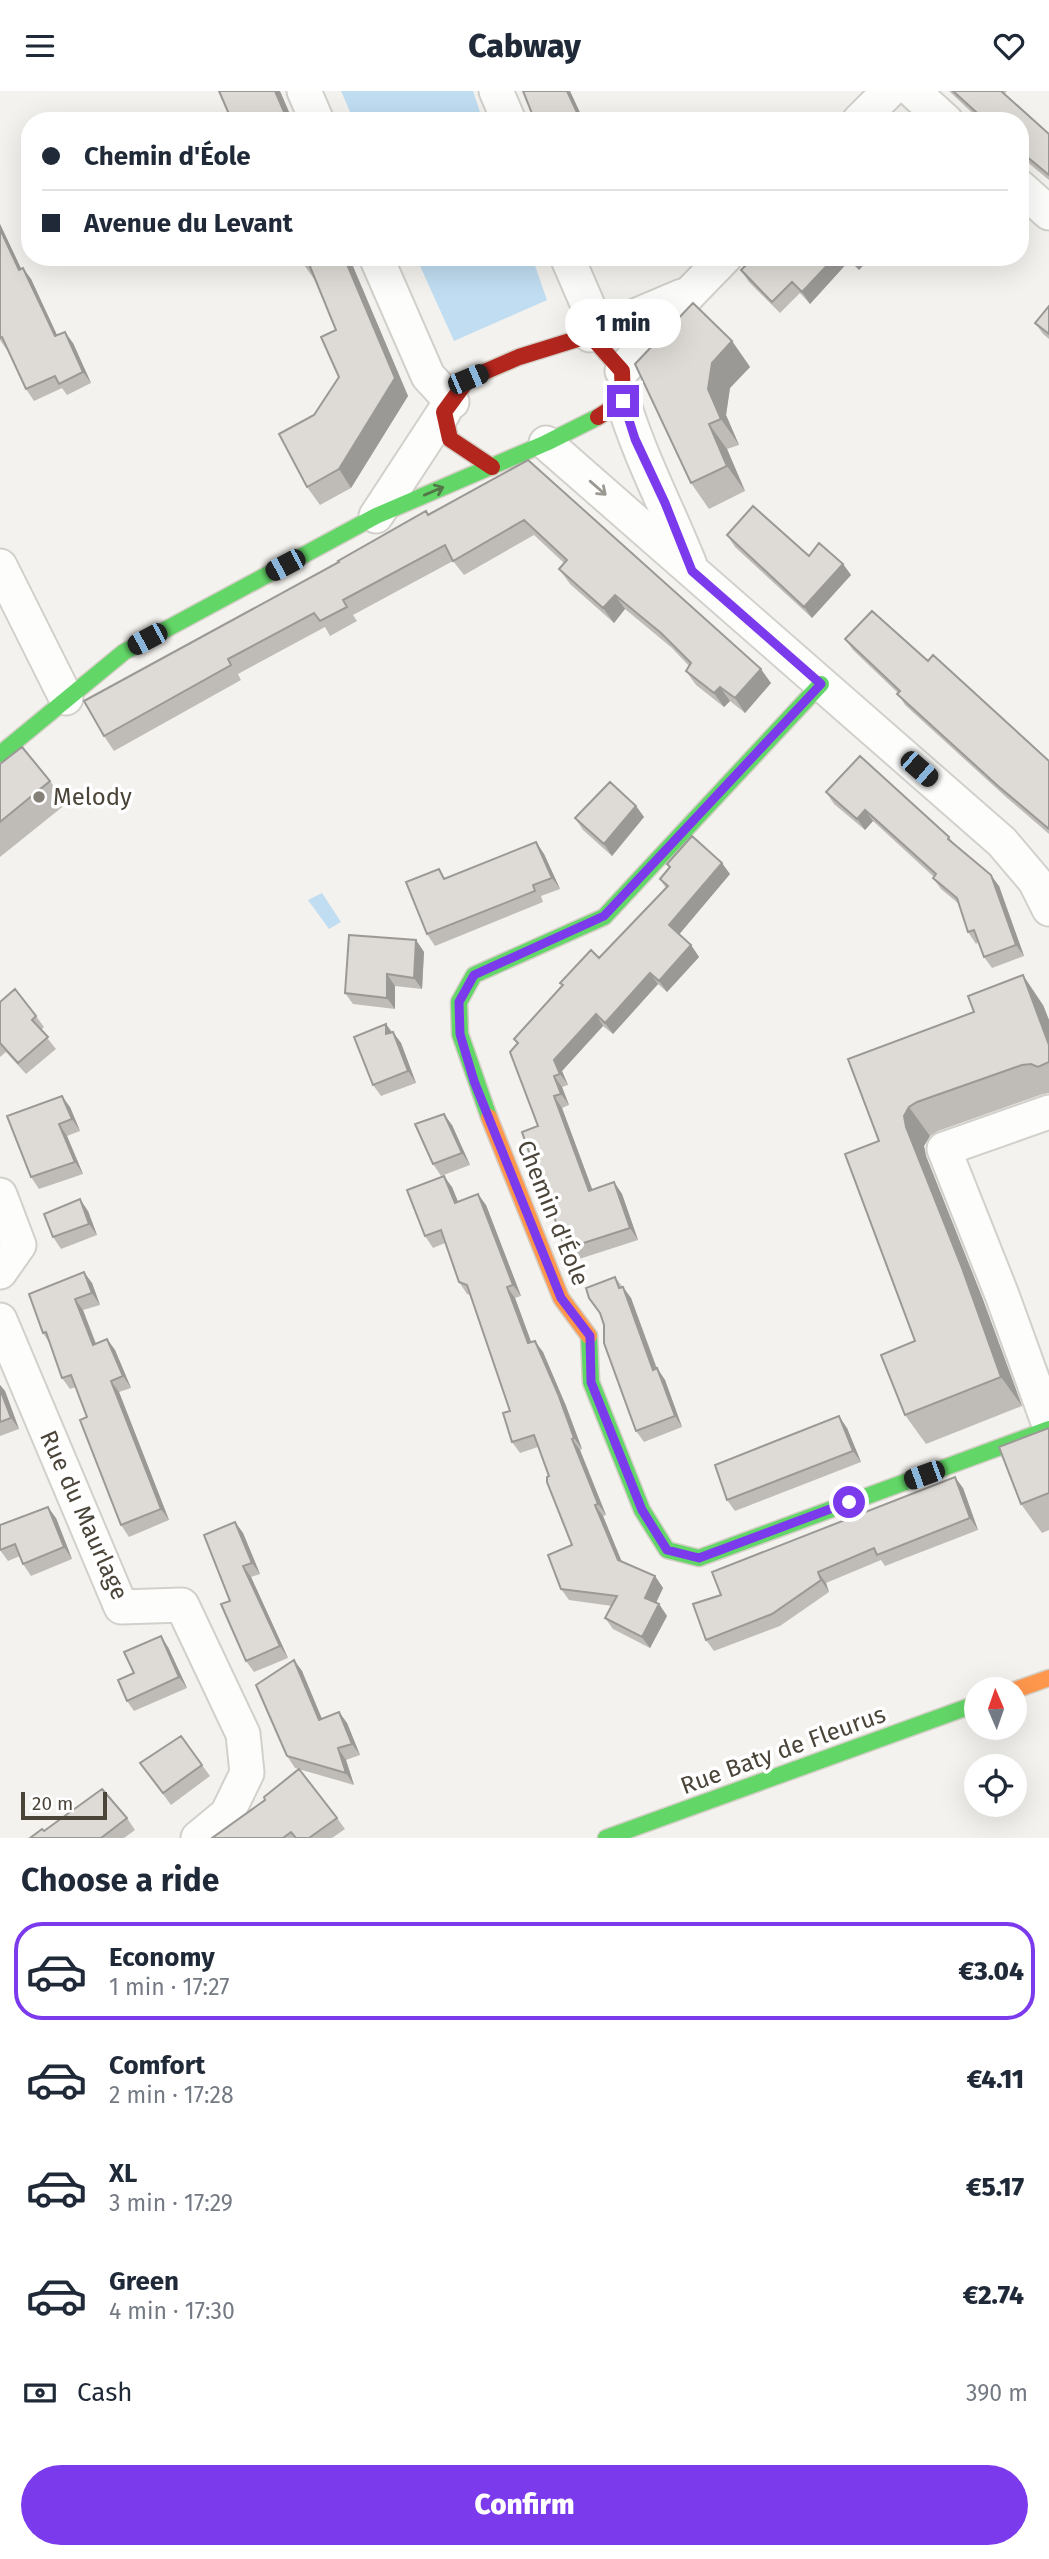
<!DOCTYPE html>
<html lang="en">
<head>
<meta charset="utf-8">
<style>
	:root { --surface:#fff; --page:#f2f2f3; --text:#1f2937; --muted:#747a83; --line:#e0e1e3; --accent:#7c3aed }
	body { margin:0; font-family:"Fira Sans",sans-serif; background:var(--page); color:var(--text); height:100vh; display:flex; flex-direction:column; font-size:26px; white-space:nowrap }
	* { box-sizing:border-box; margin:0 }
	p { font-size:23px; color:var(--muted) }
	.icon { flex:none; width:38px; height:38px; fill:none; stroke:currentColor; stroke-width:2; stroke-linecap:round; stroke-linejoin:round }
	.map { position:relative; height:1747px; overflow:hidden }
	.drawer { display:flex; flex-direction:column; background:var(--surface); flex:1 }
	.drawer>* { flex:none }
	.top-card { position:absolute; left:21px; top:21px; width:1008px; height:154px; border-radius:28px; box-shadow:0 7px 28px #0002; display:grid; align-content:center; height:154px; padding:0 21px; background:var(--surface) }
	.needle { width:46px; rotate:358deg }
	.buttons { position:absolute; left:964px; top:1586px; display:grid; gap:14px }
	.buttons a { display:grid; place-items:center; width:63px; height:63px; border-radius:50%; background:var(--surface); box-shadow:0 7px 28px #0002; font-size:35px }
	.scale { position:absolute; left:21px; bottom:18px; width:86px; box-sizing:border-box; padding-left:7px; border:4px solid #4b4439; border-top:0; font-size:19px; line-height:24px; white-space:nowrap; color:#4b4439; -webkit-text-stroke:5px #fff; paint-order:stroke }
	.end { position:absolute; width:32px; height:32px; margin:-16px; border:9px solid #7c3aed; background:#fff; box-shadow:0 0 0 4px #fff }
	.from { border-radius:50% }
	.bubble { position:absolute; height:49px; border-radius:24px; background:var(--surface); box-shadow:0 7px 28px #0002; font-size:23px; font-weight:800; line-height:49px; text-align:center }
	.car { position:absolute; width:21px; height:42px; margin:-21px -10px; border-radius:9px; box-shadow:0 0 5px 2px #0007; background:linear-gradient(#222 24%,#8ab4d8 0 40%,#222 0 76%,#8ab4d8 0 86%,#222 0) }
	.top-card b { display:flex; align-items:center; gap:24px; height:66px; font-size:26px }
	.top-card b+b { border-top:2px solid var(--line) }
	.top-card i { width:18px; height:18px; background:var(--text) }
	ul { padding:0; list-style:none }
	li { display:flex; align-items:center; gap:21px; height:98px; margin:0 14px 10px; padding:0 7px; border:4px solid transparent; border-radius:28px }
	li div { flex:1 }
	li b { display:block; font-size:26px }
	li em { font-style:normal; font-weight:800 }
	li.selected { border-color:var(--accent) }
	li>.icon { width:63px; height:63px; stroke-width:1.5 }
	h2 { padding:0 21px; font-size:32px; line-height:84px }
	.pay { display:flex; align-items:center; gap:18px; height:77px; padding:0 21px; font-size:26px }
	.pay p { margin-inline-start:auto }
	.cta { display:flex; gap:14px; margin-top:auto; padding:14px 21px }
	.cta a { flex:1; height:80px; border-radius:42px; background:var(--accent); color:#fff; font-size:28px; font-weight:800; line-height:80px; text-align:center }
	header { display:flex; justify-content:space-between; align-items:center; height:91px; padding:0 21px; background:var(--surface); font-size:32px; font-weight:800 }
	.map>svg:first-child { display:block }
	.water { fill:#c0ddf1 }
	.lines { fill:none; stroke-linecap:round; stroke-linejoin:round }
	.street-casing { stroke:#d2d0cb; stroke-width:37 }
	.fast-casing { stroke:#d3cfc5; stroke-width:19 }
	.slow-casing { stroke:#d3cfc5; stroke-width:19 }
	.jam-casing { stroke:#d3cfc5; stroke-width:19 }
	.street { stroke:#fdfdfc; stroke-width:33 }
	.fast { stroke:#63d668; stroke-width:16 }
	.slow { stroke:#ff974d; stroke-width:16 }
	.jam { stroke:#b3261e; stroke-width:16 }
	.wall { fill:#bfbcb8 }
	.shaded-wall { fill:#9b9996 }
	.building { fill:#dedbd6; stroke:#9b9996; stroke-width:2 }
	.oneway { stroke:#9b9791 }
	.oneway2 { stroke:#537749 }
	.route { stroke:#7c3aed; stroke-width:9 }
	.poi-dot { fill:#868178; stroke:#fff; stroke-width:2.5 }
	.labels { text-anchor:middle; stroke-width:7; stroke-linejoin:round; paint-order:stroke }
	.poi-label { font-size:24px; fill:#4b4439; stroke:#fff; text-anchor:start }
	.street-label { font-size:24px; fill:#4b4439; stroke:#fff }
</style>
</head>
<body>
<header><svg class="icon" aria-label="menu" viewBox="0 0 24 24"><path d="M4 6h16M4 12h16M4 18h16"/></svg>Cabway<svg class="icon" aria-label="heart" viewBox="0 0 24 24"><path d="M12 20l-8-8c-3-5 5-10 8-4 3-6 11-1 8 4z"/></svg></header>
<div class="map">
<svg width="1049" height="1747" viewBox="0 0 1049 1747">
	<rect width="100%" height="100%" fill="#f4f2ee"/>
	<!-- water -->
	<path class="water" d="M341,0H473L483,30H354Z
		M416,166H532L547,209L454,250Z
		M322,802L341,831L329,838L308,809Z"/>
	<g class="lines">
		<defs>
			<path id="street" d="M304,0L317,30
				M496,0L509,30
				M913,0L946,30
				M859,30L889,0
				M1020,96L1049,122
				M376,166L428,285L452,311
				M567,166L599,240
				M590,244L682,205
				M622,280L691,201L725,166
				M623,310C640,366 668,419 690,474
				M546,352L1002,751L1035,790L1049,818
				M376,425L444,321
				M0,475L66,607
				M1049,1021L944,1058L1002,1204L1049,1334
				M0,1104L19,1154L0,1181
				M0,1229L121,1516L182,1514L243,1643L247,1682L227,1723L198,1747"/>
			<path id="fast" d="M0,663L124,561L376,425L546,352L598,326
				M489,1026L460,943L459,911L474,884L604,826L821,593
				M589,1245L591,1291L642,1419L667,1459L699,1467L1049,1338
				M606,1747L976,1613"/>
			<path id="slow" d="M489,1026L561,1207L589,1245
				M1015,1599L1049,1587"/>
			<path id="jam" d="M492,376L450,348L444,321L468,288L519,266L590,244L622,280L623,310L598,326"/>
		</defs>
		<!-- street casing -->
		<use href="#street" class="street-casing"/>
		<!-- fast casing -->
		<use href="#fast" class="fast-casing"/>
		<!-- slow casing -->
		<use href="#slow" class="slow-casing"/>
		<!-- jam casing -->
		<use href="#jam" class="jam-casing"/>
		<!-- street -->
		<use href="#street" class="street"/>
		<!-- fast -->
		<use href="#fast" class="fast"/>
		<!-- slow -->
		<use href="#slow" class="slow"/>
		<!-- jam -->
		<use href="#jam" class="jam"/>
	</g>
	<!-- wall -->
	<path class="wall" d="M949,0H1007L1004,3L1049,43V89L1020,65V30H981Z
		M0,133L21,178L31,188L57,244L73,252L91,292L67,304L62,297L34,310L26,298L8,259H7L0,249Z
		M296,166H349L408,305L351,397L320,414L307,396L314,324L339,286L336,239L315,188H314L300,168L297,169Z
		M754,166H871L859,179L849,170L810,213L800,202L780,222L749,191L741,179Z
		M1049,215V248L1043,243L1035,232Z
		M732,250L750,276L730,297L726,324L739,354L727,358L745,400L709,418L691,392Z
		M528,369L771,592L745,622L730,610L724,616L696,594L686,580L689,575L672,557L625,518L614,532L570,493L559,478L564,472L534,444L464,484L453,470L353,524L357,530L330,545L325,536L238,583L241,589L114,660L104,645L428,423Z
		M727,444L843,473L851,484L812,527L735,456Z
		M845,548L928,570L1049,670V743L1006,706L905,614L898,602L853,559Z
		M0,673L50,690L66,713L0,766Z
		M826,701L949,746L954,753L999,795L1024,865L992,877L984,866L979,851L976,853L968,841L959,813L941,798L933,787L934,786L873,730L865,739L834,713Z
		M636,715L644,726L612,765L583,739L575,727Z
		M536,751L544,763L560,798L541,805L543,811L435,855L427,843L446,787Z
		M667,773L730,783L679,843L691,854L699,866L667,901L658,893L613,943L603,935L562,980L568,994L562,996L569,1014L562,1017L592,1099L614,1091L622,1103L638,1149L573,1170L565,1158L543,1095L538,1087V1035L518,953L514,948L562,894L560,892L599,867L666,797L660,788L670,777Z
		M416,849L424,861L422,898L395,895V918L353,913L345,902Z
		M0,911L36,925L44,936L41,939L56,958L26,983L6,961L0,966Z
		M1043,914L1049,929V1002L1043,1003L938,1040L930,1045L924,1055L926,1065L982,1206L1022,1315L926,1353L905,1324L915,1250L879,1050L848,968Z
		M386,933L401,952L416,992L381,1005L373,994Z
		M70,1016L80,1040L67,1045L83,1083L39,1098L31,1086L7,1025Z
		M452,1034L470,1074L441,1085L433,1073Z
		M452,1096L458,1111L486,1114L521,1205L515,1207L531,1251L543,1261L566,1315L582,1358L580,1359L606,1424L603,1425L622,1471L655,1485L663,1497L656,1512L659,1513L667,1525L650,1557L613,1538L605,1527L612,1515L569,1509L561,1498L572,1454L538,1356L520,1362L512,1351L510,1320L470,1204L467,1203L459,1191L445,1152L433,1157L425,1145Z
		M88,1120L97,1144L61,1158L53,1146Z
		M615,1186L631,1207L657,1277L665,1289L682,1336L644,1351L636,1340L600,1223Z
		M92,1192L100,1214L83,1219L96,1252L107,1248L115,1259L131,1297L119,1301L169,1429L129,1446L121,1434L87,1326L76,1296L70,1298L62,1287L50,1253L43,1242L29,1203Z
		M0,1294L5,1300L19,1338L0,1345Z
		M847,1337L861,1371L735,1420L727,1409Z
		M1049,1337V1439L1042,1442L1021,1413Z
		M963,1397L978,1439L885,1475L881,1469L826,1492L829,1501L780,1535L714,1560L706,1549L721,1504Z
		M56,1427L72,1468L31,1485L23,1473L20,1465L8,1470L0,1459Z
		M235,1431L243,1442L260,1483L251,1486L288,1567L254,1581L246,1570L230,1510Z
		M168,1556L187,1597L134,1620L127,1610L134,1582Z
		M294,1569L302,1580L322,1628L339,1621L347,1632L360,1664L346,1669L354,1694L295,1677L287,1665Z
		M140,1672L202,1674L210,1685L171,1714Z
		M127,1727L135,1739L124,1747H30L44,1740Z
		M337,1727L345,1738L332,1747H212Z"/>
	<!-- shaded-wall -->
	<path class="shaded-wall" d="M275,0H280L293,30H288Z
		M567,0H570L584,30H581Z
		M0,133L27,190L19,179L0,138Z
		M344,166H349L408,305L351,397L339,378Z
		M835,166H846L849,170L810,213L802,201Z
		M852,166H871L859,179L851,168Z
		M23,177L31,188L63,257L55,245Z
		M65,241L73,252L91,292L83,281Z
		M732,250L750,276L730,297L726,324L739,354L721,328L708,298L712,272Z
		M709,333L727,358L745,400L727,375Z
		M843,473L851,484L812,527L804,516Z
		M615,504L625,518L614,532L603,517Z
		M761,578L771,592L745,622L735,607Z
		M720,596L730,610L724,616L714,602Z
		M636,715L644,726L612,765L604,753Z
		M865,719L873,730L865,739L857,728Z
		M536,751L544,763L560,798L552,787Z
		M722,772L730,783L677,846L669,834Z
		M991,784L999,795L1024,865L1016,854Z
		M416,849L424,861L422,898L414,887Z
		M691,854L699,866L667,901L659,890Z
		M650,882L658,893L613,943L605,932Z
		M387,883L395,895V918L387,907Z
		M1023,884L1043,914L1049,929V954Z
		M596,923L603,935L562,980L568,994L560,983L554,969Z
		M386,933L394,945L386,943Z
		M393,941L401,952L416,992L408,980Z
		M554,985L562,996L569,1014L561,1003Z
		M62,1005L70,1016L80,1040L72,1028Z
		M554,1005L562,1017L597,1111L589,1100Z
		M909,1016L930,1045L924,1055L926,1065L982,1206L1022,1315L1001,1286L906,1036L904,1025Z
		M444,1023L452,1034L470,1074L462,1062Z
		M59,1033L67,1045L83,1083L75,1071Z
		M444,1085L452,1096L463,1123L455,1112Z
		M614,1091L622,1103L638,1149L630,1137Z
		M478,1103L486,1114L521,1205L513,1194Z
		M80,1108L88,1120L97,1144L89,1133Z
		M84,1181L92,1192L100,1214L92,1202Z
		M507,1196L515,1207L536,1264L528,1252Z
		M623,1196L631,1207L661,1290L653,1279Z
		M75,1208L83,1219L100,1265L93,1254Z
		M107,1248L115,1259L131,1297L123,1285Z
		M535,1250L543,1261L566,1315L582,1358L574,1347Z
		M657,1277L665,1289L682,1336L675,1325Z
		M111,1290L119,1301L169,1429L161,1418Z
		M0,1294L5,1300L19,1338L11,1327L0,1298Z
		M839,1325L847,1337L861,1371L853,1360Z
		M572,1348L580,1359L606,1424L598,1413Z
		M955,1386L963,1397L978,1439L970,1427Z
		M595,1414L603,1425L626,1481L618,1469Z
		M48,1416L56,1427L72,1468L64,1456Z
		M235,1431L243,1442L260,1483L252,1472Z
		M243,1475L251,1486L288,1567L280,1555Z
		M818,1481L826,1492L829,1501L821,1489Z
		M655,1485L663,1497L653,1518L645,1507Z
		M659,1513L667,1525L650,1557L642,1546Z
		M161,1545L168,1556L187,1597L179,1586Z
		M294,1569L302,1580L327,1640L319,1629Z
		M339,1621L347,1632L360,1664L352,1653Z
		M338,1657L346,1669L354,1694L346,1682Z"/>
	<!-- building -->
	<path class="building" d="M219,0H275L288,30H232Z
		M523,0H567L581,30H535Z
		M953,0H1001L1049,43V84L1020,60V30H986Z
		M0,138L19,179L23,177L55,245L65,241L83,281L59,293L55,285L26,298L2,246L0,247Z
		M300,166H344L395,287L339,378L307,396L279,343L314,324L339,286L321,246L336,239L307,168L301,170Z
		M754,166H835L802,201L792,191L772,211L741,179Z
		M693,212L732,250L712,272L708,298L721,328L709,333L727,375L691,392L635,273Z
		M1049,215V243L1035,232Z
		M528,369L761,578L735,607L720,596L714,602L686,580L691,572L661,542L615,504L603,517L559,478L567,469L524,429L453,470L445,454L343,509L347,516L320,530L314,522L228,568L231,574L104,645L84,610L339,471L338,470L426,420L428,424Z
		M753,415L809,465L819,452L843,473L804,516L727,444Z
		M872,520L928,570L933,564L1049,670V738L998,695L897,603L900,600L845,548Z
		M22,656L50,690L0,731V673Z
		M860,665L949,746L948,748L991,784L1016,854L984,866L974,839L968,841L957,807L933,787L936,783L865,719L857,728L826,701Z
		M610,691L636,715L604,753L575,727Z
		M692,745L722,772L669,834L691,854L659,890L650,882L605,932L596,923L554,969L560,983L554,985L561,1003L554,1005L589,1100L614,1091L630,1137L565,1158L541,1087H538L522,1041L538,1035L510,961L518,952L514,948L563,894L560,892L591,859L599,867L668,795L660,788L670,776L667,773Z
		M536,751L552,787L533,794L535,800L427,843L406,791L439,778L444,788Z
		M349,844L416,849L414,887L387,883V907L345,902Z
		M1023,884L1049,954V971L1038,976L1031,973L1022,974L917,1011L909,1016L904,1025L906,1036L962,1177L1001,1286L905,1324L881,1264L915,1250L845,1063L879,1050L848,968L974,921L968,905Z
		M15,898L36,925L32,929L48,946L18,972L0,952V911Z
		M386,933V943L393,941L408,980L373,994L354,946Z
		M62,1005L72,1028L59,1033L75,1071L31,1086L7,1025Z
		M444,1023L462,1062L433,1073L415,1033Z
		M444,1085L455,1112L478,1103L513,1194L507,1196L528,1252L535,1250L558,1303L574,1347L572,1348L598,1413L595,1414L618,1469L655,1485L645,1507L659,1513L642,1546L605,1527L617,1505L561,1498L548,1464L572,1454L547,1391V1386L549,1385L534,1344L512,1351L503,1322L510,1320L467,1194L459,1191L441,1139L425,1145L407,1099Z
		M80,1108L89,1133L53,1146L44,1123Z
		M84,1181L92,1202L75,1208L93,1254L107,1248L123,1285L111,1290L161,1418L121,1434L80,1329L87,1326L71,1284L62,1287L46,1241L43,1242L29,1203Z
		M615,1186L619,1197L623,1196L653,1279L657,1277L675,1325L636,1340L604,1252V1234L600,1222L589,1207L586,1197Z
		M0,1298L11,1327L0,1331Z
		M839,1325L853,1360L727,1409L715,1374Z
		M1049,1337V1402L1021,1413L999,1356Z
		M955,1386L970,1427L877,1464L874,1457L818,1481L821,1489L772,1523L706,1549L693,1513L721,1504L712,1481Z
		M48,1416L64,1456L23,1473L15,1453L0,1459V1434Z
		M235,1431L252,1472L243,1475L280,1555L246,1570L221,1513L230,1510L204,1444Z
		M161,1545L179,1586L127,1610L118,1589L134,1582L124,1561Z
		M294,1569L319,1629L339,1621L352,1653L338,1657L346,1682L287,1665L256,1594Z
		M181,1645L202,1674L163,1702L140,1672Z
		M299,1678L337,1727L309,1747H296L291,1741L283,1747H212L265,1709L264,1706Z
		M102,1698L127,1727L101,1747H30L42,1738L44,1740Z"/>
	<!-- one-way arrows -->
	<defs><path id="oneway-shaft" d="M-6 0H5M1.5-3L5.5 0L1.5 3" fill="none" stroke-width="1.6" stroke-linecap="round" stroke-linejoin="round" transform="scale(1.75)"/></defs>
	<use class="oneway" href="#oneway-shaft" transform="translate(598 397) rotate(41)"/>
	<use class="oneway2" href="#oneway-shaft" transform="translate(434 400) rotate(-23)"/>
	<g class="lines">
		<!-- route -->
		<path class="route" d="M623,310L635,348L665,412L692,480L821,593L604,825L474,884L459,911L460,943L474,990L561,1207L590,1245L591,1291L642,1419L667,1459L699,1467L849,1411"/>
	</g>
	<!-- markers -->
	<circle class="poi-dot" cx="39" cy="706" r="7"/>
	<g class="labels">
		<!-- poi labels -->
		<g class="poi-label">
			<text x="53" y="714">Melody</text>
		</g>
		<!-- street labels -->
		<g class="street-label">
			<text transform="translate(553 1122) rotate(68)" y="8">Chemin d'Éole</text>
			<text transform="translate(84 1424) rotate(66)" y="8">Rue du Maurlage</text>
			<text transform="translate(783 1659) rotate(-20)" y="8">Rue Baty de Fleurus</text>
		</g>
	</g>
</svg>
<div class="buttons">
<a><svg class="needle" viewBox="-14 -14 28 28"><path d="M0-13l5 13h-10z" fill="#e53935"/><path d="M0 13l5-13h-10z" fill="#747a83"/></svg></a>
<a><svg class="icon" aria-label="locate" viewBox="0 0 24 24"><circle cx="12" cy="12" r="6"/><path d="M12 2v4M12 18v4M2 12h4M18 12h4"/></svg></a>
</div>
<div class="scale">20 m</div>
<i class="end from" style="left:849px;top:1411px"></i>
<i class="end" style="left:623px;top:310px"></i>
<div class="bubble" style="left:565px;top:208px;width:116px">1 min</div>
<i class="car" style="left:468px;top:288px;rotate:67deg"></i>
<i class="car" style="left:285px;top:474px;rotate:242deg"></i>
<i class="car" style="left:147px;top:548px;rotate:242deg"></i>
<i class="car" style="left:919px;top:678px;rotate:131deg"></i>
<i class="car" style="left:924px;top:1384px;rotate:250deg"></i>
<div class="top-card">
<b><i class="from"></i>Chemin d'Éole</b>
<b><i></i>Avenue du Levant</b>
</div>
</div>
<section class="drawer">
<h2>Choose a ride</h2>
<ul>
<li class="selected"><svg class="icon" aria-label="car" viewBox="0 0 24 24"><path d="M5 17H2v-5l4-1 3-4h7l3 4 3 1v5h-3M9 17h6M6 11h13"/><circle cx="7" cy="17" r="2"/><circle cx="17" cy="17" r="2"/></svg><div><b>Economy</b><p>1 min · 17:27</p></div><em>€3.04</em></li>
<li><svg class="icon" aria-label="car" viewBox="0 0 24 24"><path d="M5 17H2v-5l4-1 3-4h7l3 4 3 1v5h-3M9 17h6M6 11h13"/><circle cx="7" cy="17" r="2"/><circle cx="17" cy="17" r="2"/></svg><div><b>Comfort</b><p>2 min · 17:28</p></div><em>€4.11</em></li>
<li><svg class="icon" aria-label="car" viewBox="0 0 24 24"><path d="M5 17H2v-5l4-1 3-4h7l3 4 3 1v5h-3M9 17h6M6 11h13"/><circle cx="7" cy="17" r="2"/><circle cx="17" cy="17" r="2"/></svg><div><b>XL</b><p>3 min · 17:29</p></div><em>€5.17</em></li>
<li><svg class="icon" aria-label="car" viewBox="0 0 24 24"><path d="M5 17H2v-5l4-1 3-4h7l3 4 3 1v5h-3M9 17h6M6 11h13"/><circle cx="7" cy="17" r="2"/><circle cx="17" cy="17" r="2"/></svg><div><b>Green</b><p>4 min · 17:30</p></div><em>€2.74</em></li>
</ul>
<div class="pay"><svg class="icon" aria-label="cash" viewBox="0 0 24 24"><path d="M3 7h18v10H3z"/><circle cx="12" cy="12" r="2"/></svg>Cash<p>390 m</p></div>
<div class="cta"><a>Confirm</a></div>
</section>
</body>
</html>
